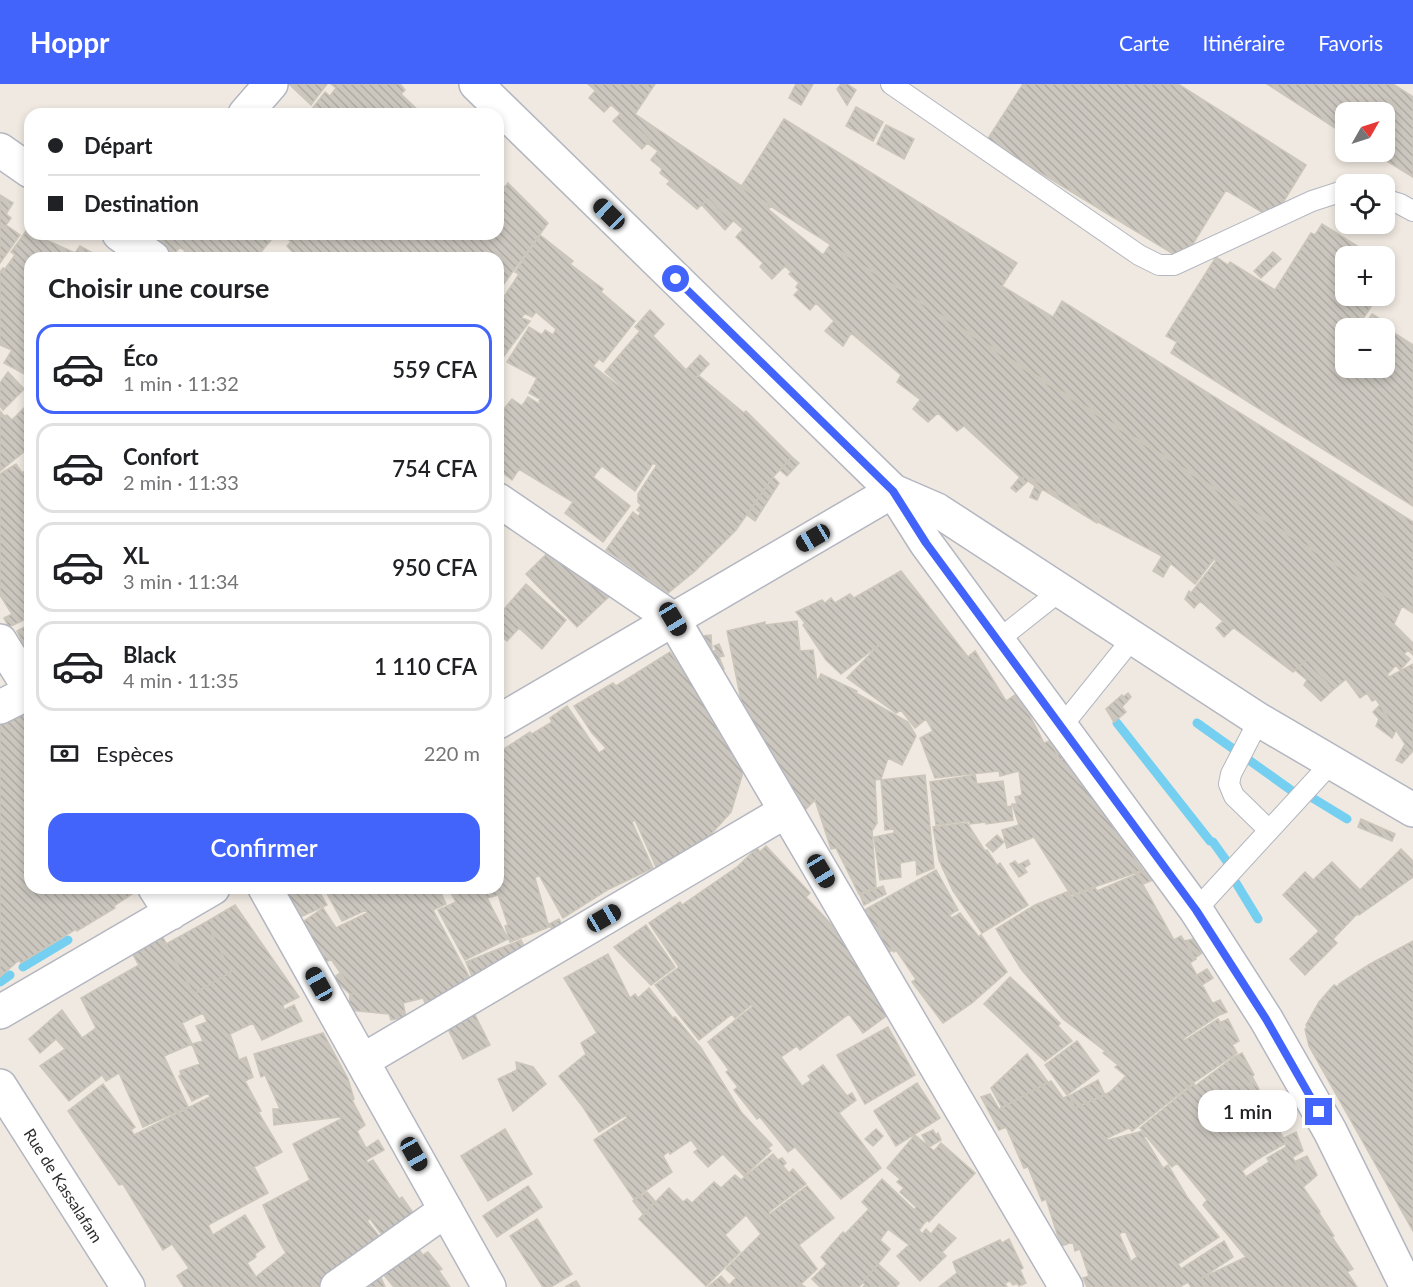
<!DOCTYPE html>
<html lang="fr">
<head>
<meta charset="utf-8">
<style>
	:root { --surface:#fff; --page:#f6f6f6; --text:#202124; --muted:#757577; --line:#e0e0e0; --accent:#4264fb }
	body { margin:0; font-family:Lato,sans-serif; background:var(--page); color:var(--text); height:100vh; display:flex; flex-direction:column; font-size:22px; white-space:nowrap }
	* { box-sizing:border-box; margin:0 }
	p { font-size:20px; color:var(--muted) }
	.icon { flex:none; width:33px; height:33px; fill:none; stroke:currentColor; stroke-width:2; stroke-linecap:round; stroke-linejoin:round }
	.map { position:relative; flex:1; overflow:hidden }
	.panel { position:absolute; left:24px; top:168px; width:480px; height:642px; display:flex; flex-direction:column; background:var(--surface); border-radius:18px; box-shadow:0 3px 9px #0003 }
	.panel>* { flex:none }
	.guide { position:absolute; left:24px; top:24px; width:480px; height:132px; border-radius:18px; box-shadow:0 3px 9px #0003; display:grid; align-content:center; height:132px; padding:0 24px; background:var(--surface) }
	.needle { width:39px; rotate:51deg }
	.tools { position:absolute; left:1335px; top:18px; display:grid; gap:12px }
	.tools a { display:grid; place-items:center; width:60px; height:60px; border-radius:12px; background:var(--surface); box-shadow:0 3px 9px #0003; font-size:30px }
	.end { position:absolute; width:27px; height:27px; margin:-14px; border:8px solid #4264fb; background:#fff; box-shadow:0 0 0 3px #fff }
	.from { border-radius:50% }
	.bubble { position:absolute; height:42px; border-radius:18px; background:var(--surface); box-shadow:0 3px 9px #0003; font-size:20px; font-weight:600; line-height:42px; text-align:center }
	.car { position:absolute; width:18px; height:36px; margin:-18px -9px; border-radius:8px; box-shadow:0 0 4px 2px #0007; background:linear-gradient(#222 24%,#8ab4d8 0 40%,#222 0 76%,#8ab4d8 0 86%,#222 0) }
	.guide b { display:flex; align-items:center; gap:21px; height:57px; font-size:22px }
	.guide b+b { border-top:2px solid var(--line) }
	.guide i { width:15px; height:15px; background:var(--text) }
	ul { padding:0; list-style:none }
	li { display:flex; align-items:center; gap:18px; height:90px; margin:0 12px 9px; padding:0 12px; border:3px solid var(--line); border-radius:18px }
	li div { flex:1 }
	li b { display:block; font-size:22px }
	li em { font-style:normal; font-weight:600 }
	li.current { border-color:var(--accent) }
	li>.icon { width:54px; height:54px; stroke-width:1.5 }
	h2 { padding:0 24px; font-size:27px; line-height:72px }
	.pay { display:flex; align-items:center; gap:15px; height:66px; padding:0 24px; font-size:22px }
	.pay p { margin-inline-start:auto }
	.cta { display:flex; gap:12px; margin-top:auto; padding:12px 24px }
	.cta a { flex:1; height:69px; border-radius:18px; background:var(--accent); color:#fff; font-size:24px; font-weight:600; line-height:69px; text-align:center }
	header { display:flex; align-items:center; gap:36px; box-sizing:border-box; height:84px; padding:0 30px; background:var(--accent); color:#fff }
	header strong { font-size:28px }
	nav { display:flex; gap:33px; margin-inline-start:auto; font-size:21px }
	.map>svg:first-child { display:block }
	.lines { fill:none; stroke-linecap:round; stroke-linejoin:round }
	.stream { stroke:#75cff0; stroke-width:9 }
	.building { fill:url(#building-back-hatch); stroke:#cbc5ba; stroke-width:1.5; fill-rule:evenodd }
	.service-casing { stroke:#b4b7c1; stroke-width:22 }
	.minor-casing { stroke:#b4b7c1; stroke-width:36 }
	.tertiary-casing { stroke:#b4b7c1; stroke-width:36 }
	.service { stroke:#fff; stroke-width:20 }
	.minor { stroke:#fff; stroke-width:33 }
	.tertiary { stroke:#fff; stroke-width:33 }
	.route { stroke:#4264fb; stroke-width:8 }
	.labels { text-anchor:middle; stroke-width:4.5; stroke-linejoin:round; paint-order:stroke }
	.street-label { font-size:16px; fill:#2e2e2e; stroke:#fff }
</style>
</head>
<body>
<header>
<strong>Hoppr</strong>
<nav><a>Carte</a><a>Itinéraire</a><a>Favoris</a></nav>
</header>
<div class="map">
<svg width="1413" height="1203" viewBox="0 0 1413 1203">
	<defs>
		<pattern id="building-back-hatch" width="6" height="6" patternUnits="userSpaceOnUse" patternTransform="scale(1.5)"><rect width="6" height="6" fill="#cbc7bf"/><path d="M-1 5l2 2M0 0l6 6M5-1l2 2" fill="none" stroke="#afaba4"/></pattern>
	</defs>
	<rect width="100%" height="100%" fill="#efe9e1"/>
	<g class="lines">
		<!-- stream -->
		<path class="stream" d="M1117,639L1210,757L1213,758L1233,786L1230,789L1258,835
			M1197,639L1302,714L1306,710L1347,735
			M23,883L68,856
			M0,898L10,891"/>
	</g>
	<!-- building -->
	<path class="building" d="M289,0H327L311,21Z
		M331,0H400L405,6L401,10L422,30H308L325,8L330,12L336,4Z
		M588,0H655L635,30L771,122L768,125L823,171L830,161L1402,522L1394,540L1413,559V571L1408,566L1404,570L1410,575L1400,586L1396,581L1387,591L1389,593L1413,580V667L1402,679L1396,676L1405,660L1376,615L1372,617L1367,609L1360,614L1346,595L1333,606L1307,575L1293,588L1234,544L1232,545L1191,509L1216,477L1214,475L1195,500L1162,472L1098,438L1100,434L1026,391L1022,395L964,342L957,347L938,329L897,298L901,291L851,249L843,262L825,247L834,237L816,219L810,226L794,211L799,206L796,203L799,199L789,190L791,188L785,182L772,195L760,183L763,179L736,153L743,145L708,115L697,125L667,100L670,97L660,89L662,85L651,76L658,67L647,59L650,56Z
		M796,0H813L801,21L789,14Z
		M841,0H847L856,6L847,21L837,5Z
		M1023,0H1178L1306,81L1273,135L1226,106L1183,176L987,56Z
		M1267,0H1393L1413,13V93L1372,68H1384V28H1346V51Z
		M595,7L610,22L604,28L589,14Z
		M268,20L280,30H260Z
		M856,23L883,38L873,57L846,42Z
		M620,30L650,56L642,65L613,37Z
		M784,35L1017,179L1002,202L1053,233L1062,217L1413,438V529L1019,282L741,103Z
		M886,41L914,55L904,75L877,60Z
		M498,97L505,103L508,99L548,139L498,208V174H298L287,162L291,158L283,150H498Z
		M0,111L13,119L6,130L11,134L6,141L20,151L0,179Z
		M708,115L733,137L725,146L702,121Z
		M1322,140L1373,172H1346V212H1378L1357,244H1346V284H1384V258L1391,247L1413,261V422L1171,269L1177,258L1166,252L1216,173L1228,181L1230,178L1275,206L1311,149L1315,151Z
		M26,147L75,169L80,162L102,174H30V293L4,279L12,266L0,261V188L3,184L5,185L15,171L11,168Z
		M166,150H276L256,174H196L164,153Z
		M540,151L573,177L570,180L603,205L601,208L635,237L603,278L599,275L593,282L620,303L621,302L605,288L640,247L635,243L650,226L664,240L653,252L689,289L695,295L698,291L744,329L746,327L792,373L773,393L736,446L695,487L668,509L606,466L633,428L638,432L641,429L637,426L641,421L638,418V410L657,381L653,379L635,407L602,382L593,393L630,422L603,458L565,429L573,418L519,385L512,396L498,385V332L512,315L522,322L528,313L539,320L541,318L539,317L540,315L529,309L537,294L507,278L529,243L542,251L545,246L553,251L556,245L536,228L532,233L524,229L522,234L530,237L498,280V222L519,190L515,188Z
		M158,152L162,155L164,153L180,163L173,172L162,163L151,162Z
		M185,167L196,174H181Z
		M1273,168L1281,175L1261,194L1254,187Z
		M1384,180L1394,186L1384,201Z
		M1372,230L1391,242L1384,252V244H1363Z
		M700,271L709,280L695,295L686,286Z
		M8,288L24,305L3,326L0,322V299Z
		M920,316L938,329L928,338L913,325Z
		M30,318V363L0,387V327L4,332L7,331L12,336Z
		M792,373L799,379L787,392L780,386Z
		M16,380L22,389L30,384V533L9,543L4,534L12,530L0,511V390Z
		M1026,391L1100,434L1098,438L1097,439L1042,405L1037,416L1030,413L1035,402L1028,397L1016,408L1011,404L1020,393L1022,395Z
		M773,393L779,399L755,437L747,431Z
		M565,452L616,506L577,543L526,490Z
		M1162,472L1171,479L1163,493L1153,487Z
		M901,487L968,573L975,567L1006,617L1015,611L1030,632L1044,659L1050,657L1060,676L1065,674L1143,786L1071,811L1034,753L1007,764L1002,746L1019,741L1012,720H1017L1015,713L1022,711L1019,687L1000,692L999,687L935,694L920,654L933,647L926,635L915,644L901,626L896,629L847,594L880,560L841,590L826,576L803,541L805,539L796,528L822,516L825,519L831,514L835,519L850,510L854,514Z
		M526,500L566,536L542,565L519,544L507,557L498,549V532Z
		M1189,507L1200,517L1194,524L1185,515Z
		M797,537L800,567L813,566L817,598L821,590L857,607L856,609L908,638L916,652L902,681L888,674L881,695L875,696L877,739L872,747L876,803L859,810L836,764L831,765L815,716L804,727L737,617L741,616L727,547L765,538V541Z
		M1223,537L1232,545L1224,553L1216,544Z
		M30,540V573L17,547Z
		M711,551L712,566L704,567L703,552Z
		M719,560L724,572L719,573L724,585L717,588L709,569L716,566L714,562Z
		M670,568L708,623L744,685L731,728L711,750H713L700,765L657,785L635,736L632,738L653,784L607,806L563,834L539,791L535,794L549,843L510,858L505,842L508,841L498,811L487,814L508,855L465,876L438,826L456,818L448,804H498V669L530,648L532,650L552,638L550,634L567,622L599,669L606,664L592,649L574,622L613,599L616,602Z
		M1307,575L1333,606L1321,617L1304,601L1307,596L1295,586Z
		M1128,609L1131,613L1122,623L1126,628L1114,638L1106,625L1122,611L1123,613Z
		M1380,621L1396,646L1392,654L1376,642L1379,635L1373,628Z
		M18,623L30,643V804H141L114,822L115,824L77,847L76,845L21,879L19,876L0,893V634Z
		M1061,654L1071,667L1060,676L1053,661Z
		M925,691L934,784L917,791L916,776L900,779L901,793L880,796L874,753L894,749V745L885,746L881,696Z
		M975,691L977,700L1003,697L1007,723L1011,722L1013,736L986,740V738L970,740L969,737L936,741L930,698Z
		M1361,735L1395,750L1392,757L1358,743Z
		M967,739L985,767L987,766L997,781L1000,779L1028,821L982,849L953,807L939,776L933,743Z
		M997,751L1004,758L993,768L986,761Z
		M766,762L810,809L806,813L840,850L864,885L860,888L889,930L863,949L849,930L800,966L797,962L781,973L802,1002L811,996L808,992L823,981L847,1012L852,1009L856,1016L839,1029L881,1084L841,1115L795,1063L788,1068L760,1033L757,1035L734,1006L738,1003L726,988L729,986L708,958L753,922L751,921L735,934L732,930L699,956L655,901L679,883L649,839L680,818L682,821L737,783L757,764L760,768Z
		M1401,765L1413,777V793L1359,831L1357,830L1333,855L1337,859L1305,891L1290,875L1319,847L1283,811L1305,788L1313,796L1332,778L1360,806Z
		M1028,776L1030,780L1024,784L1027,788L1019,793L1010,780L1015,777L1018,781Z
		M1151,784L1158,794L1143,800L1137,790Z
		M936,786L958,826L949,831L952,834L960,829L979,853L981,851L1007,888L972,919L943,939L912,898L916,895L896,866L894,868L868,824Z
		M1137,790L1174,856L1181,852L1196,875L1190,879L1219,931L1183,955L1184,957L1218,935L1237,969L1193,999L1132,1047L1129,1044L1107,1054L1108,1056L1143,1047L1140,1044L1194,1000L1195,1002L1234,973L1263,1017L1286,1059L1258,1075L1242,1087L1246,1093L1269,1078L1267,1074L1286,1063L1308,1099L1303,1103L1320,1128L1319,1129L1334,1152L1332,1153L1353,1185L1347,1188L1357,1203H1191L1188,1198L1180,1203H1087L1083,1194L1089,1192L1080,1165L1075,1167L1073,1158L1061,1162L1046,1115L1042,1117L1028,1083L1024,1084L1006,1043L999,1046L981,1013L990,1010L999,1025L1051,997L1063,1014L1069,1012L1075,1024L1110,1008L1126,992L1115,983L1118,981L1103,969L1105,967L1063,935L1021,885L996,845L1035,821L1067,808L1071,813L1095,804L1097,807ZM1146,1052L1172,1083L1177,1079L1207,1116L1203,1121L1246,1173L1200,1195L1233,1173L1224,1157L1181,1185L1178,1180L1219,1153L1187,1113L1168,1081L1163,1084L1144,1053ZM1125,1147L1137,1173L1131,1177L1119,1150Z
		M883,802L886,810L864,821L860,811Z
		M283,804H317L327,821L298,834Z
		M324,804H444L440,807L446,820L433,826L472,898L426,921L423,914L403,919L406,933L391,936L389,930L349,926L350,910H355L331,875L326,878L297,842L323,824L336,844L367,829L366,826L342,837Z
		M235,821L299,913L283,921L284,926L294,921L302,937L262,956L253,939L230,950L239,976L246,973L253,993L245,997L261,1027L258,1028L282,1068L254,1083L268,1109L208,1141L213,1151L245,1131L265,1163L255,1170L256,1173L247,1179L256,1193L286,1169L279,1157L263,1121L310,1096L293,1060L341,1035L340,1033L274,1041L273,1025H280L265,991L261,993L254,970L323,949L348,995L354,1015L352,1016L365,1041L357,1047L366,1064L378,1056L384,1066L366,1076L368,1079L373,1076L399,1115L402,1113L416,1133L386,1156L370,1135L367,1137L383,1157L323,1203H184L177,1192L189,1184L172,1160L163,1166L123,1100L119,1101L68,1027L103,1000L135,1043L131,1046L134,1051L210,1013L208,1009L192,1017L179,992L181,991L180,987L200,980L192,960L164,972L188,1023L143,1043L119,989L106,997L102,991L69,1017L40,982L65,965L56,955L40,969L29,955L62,926L82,954L96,944L81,914L139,881L132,869L162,852L194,910L231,888L206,838ZM203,929L207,938L196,942L203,957L192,960L182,939Z
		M868,824L893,866L887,869L863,827Z
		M559,835L565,847L556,852L549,840Z
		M206,838L231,888L194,910L166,860Z
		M646,841L675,883L651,901L614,863Z
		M1193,855L1202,869L1195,874L1184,857Z
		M521,856L529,873L473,895L466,878Z
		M1413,857V1147L1309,962L1305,945L1307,944L1306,941L1319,918L1334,901L1338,903L1339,900L1370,880Z
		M608,870L630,914L635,910L638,914L649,904L673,934L675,933L701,964L741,1028L772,1061L768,1064L771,1067L744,1092L723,1070L708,1083L694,1068L698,1065L691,1056L670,1070L669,1067L663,1072L672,1088L634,1115L594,1056L627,1034L626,1031L599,1048L583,1023L559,992L586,970L581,959L597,949L564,894Z
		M1207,885L1213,894L1202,901L1197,891Z
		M340,889L355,910H350L333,894Z
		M1010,893L1060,939L1058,942L1072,957L1045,977L984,920Z
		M1220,916L1227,928L1219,931L1211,920Z
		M473,927L490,961L463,975L446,941Z
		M1228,935L1239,957L1232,961L1219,939Z
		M888,943L915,991L865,1020L837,971Z
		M1077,957L1099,987L1067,1011L1045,981Z
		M1242,969L1254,991L1252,992L1265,1017H1263L1234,973Z
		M1027,970L1048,998L1002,1024L991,1004Z
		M516,978L533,983L546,1000L513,1027L498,995L517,986Z
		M1098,996L1105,1011L1075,1024L1069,1012Z
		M917,999L940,1034L896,1062L874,1027Z
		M1277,1016L1285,1032L1275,1037L1266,1022Z
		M505,1045L532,1090L488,1117L461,1072Z
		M876,1045L883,1052L873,1062L865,1055Z
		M933,1046L936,1051L938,1049L941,1056L929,1063L922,1051Z
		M1296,1048L1303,1067L1293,1073L1286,1063L1284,1054Z
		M915,1051L934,1067L941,1059L975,1089L929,1138L915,1125L916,1123L900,1108L904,1104L897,1098L900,1095L887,1084Z
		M773,1070L778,1076L782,1074L786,1079L783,1082L789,1089L793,1085L806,1100L769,1128L770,1130L807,1102L834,1134L799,1161L817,1185L801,1200L805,1203H708L721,1192L729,1201L736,1194L726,1185L761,1150L746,1131L725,1151L740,1168L706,1202L639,1135L669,1104L683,1118L687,1115L692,1119L714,1098L721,1104L735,1091L741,1096Z
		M1307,1072L1317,1091L1308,1099L1296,1077Z
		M882,1095L926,1137L919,1146L922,1150L926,1145L931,1150L939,1140L956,1154L942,1168L946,1172L920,1197L897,1172L909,1161L888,1145L880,1156L890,1165L859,1203H820L812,1195L827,1180L821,1173L843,1148L845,1150L869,1125L862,1118Z
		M528,1102L542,1123L497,1153L483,1132Z
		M647,1108L655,1117L644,1131L633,1117Z
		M537,1135L572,1190L551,1203H543L510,1152Z
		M1009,1155L1023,1184L1020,1186L1026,1199L1019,1202L1017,1199L1013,1201L1010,1197L1005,1199L1007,1203H939L957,1189L953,1178L1000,1156L1002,1159Z
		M411,1156L423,1171L428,1168L442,1185L439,1187L450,1203H394L378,1184Z
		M878,1180L899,1199L896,1203H863L865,1201L863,1198Z
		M379,1189L385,1203H352Z
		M576,1197L580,1203H565Z"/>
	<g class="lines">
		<defs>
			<path id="service" d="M891,0L1139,171L1159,181H1174L1312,117L1346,106
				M1384,115L1400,120L1413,127
				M998,556L1060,507
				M1259,636L1231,690L1229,700L1234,712L1269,746
				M1062,642L1132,555
				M1196,826L1332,678"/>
			<path id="minor" d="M245,30L271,0
				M0,66L30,87
				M119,150L153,174
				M498,416L673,535L1066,1203
				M0,557L30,605
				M0,623L30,608
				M498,638L893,407
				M155,804L171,829
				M265,804L489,1203
				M0,928L213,804
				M362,977L786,727
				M337,1203L446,1126"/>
			<g id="tertiary">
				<path d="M476,0L893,407L937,426L1259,636L1413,726"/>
				<path d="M893,407L926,459L1196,826L1266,935L1330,1047L1407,1203"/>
				<path id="s1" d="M0,1002L128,1203"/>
			</g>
		</defs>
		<!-- service casing -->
		<use href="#service" class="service-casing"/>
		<!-- minor casing -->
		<use href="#minor" class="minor-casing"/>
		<!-- tertiary casing -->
		<use href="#tertiary" class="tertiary-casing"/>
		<!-- service -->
		<use href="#service" class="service"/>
		<!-- minor -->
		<use href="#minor" class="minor"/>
		<!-- tertiary -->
		<use href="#tertiary" class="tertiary"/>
	</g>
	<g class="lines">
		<!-- route -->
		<path class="route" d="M676,195L893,407L926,459L1196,826L1266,935L1319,1028"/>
	</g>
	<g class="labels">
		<!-- street labels -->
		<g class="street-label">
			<text dy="6" stroke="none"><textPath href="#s1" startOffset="118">Rue de Kassalafam</textPath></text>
		</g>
	</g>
</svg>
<div class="tools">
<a><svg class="needle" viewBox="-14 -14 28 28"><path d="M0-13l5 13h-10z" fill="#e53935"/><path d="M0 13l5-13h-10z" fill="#757577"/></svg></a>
<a><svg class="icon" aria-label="locate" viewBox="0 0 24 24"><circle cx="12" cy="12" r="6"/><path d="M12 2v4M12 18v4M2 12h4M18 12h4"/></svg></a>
<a>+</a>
<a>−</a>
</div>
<i class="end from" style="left:676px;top:195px"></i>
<i class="end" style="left:1319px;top:1028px"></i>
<div class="bubble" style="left:1198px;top:1006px;width:99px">1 min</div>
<i class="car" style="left:609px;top:130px;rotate:314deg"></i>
<i class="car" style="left:813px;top:454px;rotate:240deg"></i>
<i class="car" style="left:673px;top:535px;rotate:149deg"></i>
<i class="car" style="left:821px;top:787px;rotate:149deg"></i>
<i class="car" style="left:604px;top:834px;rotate:60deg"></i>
<i class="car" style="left:319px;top:900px;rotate:331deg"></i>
<i class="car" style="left:414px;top:1070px;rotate:151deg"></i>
<div class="guide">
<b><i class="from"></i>Départ</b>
<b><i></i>Destination</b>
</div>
<section class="panel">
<h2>Choisir une course</h2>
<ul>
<li class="current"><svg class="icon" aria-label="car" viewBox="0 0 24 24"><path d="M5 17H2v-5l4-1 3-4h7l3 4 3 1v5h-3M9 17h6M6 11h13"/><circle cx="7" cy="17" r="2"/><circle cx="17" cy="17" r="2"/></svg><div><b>Éco</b><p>1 min · 11:32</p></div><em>559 CFA</em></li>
<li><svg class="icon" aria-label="car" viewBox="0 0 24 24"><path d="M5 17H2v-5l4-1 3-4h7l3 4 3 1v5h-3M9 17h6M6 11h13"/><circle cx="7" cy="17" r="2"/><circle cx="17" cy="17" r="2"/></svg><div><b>Confort</b><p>2 min · 11:33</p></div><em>754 CFA</em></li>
<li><svg class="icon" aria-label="car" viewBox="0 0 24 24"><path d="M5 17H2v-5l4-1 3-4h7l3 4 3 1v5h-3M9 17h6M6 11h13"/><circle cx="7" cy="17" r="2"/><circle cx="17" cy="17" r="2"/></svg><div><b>XL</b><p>3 min · 11:34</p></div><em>950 CFA</em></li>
<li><svg class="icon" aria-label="car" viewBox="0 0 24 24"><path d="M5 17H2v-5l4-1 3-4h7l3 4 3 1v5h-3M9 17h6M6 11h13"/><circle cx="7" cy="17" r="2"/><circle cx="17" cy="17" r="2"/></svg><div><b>Black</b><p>4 min · 11:35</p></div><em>1 110 CFA</em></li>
</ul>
<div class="pay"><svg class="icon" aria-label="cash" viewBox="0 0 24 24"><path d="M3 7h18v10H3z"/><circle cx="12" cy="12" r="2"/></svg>Espèces<p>220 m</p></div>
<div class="cta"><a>Confirmer</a></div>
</section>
</div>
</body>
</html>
